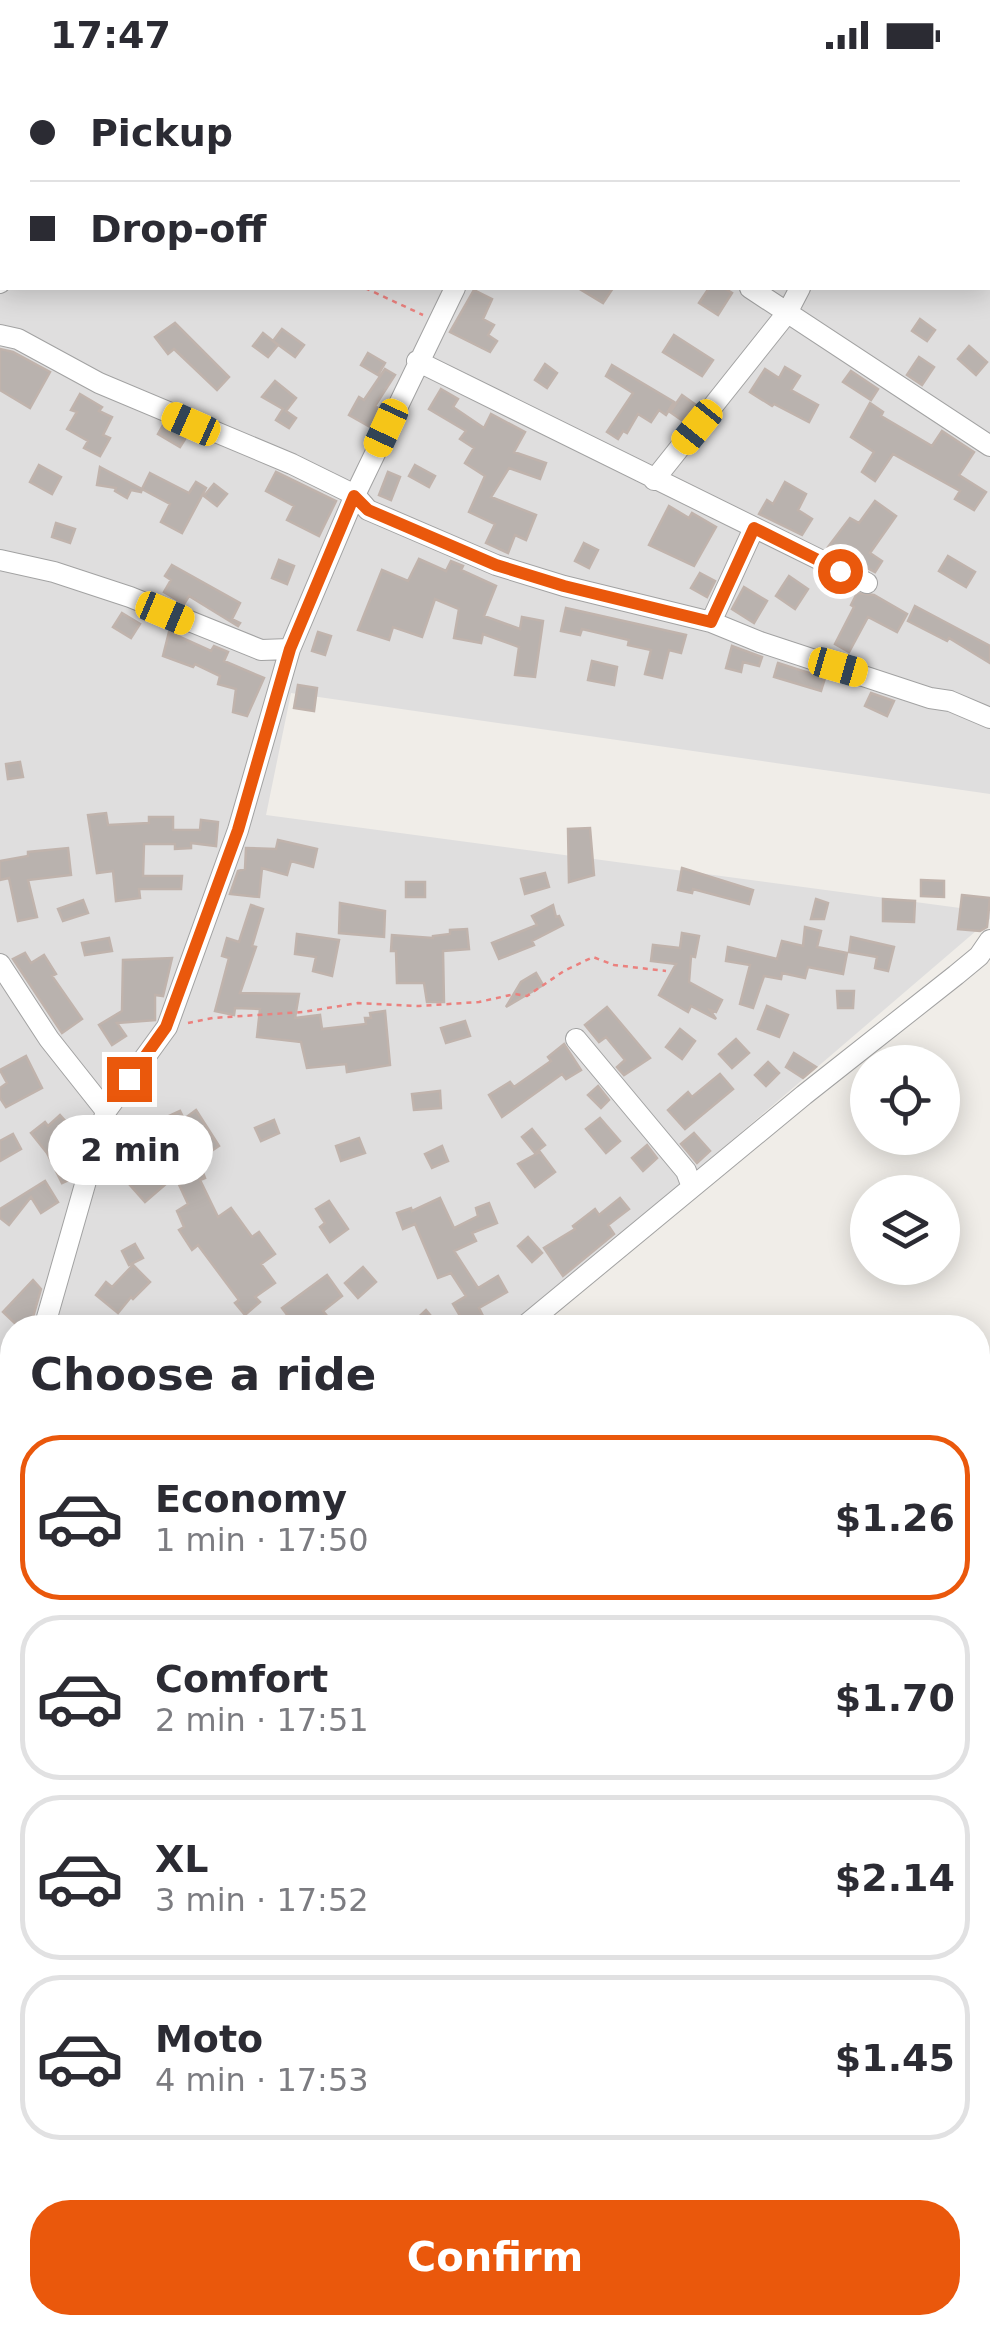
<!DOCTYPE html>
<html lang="en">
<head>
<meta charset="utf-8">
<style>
	:root { --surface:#fff; --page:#f7f7f7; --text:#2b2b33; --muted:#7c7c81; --line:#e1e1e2; --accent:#ea580c }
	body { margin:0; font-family:"DejaVu Sans",sans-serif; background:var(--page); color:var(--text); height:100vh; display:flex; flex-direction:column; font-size:38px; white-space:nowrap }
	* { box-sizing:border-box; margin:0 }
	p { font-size:32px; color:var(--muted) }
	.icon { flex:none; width:55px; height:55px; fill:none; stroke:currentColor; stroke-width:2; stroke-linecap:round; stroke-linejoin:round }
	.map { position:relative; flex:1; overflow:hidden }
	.panel { position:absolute; left:0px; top:1245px; width:990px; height:1020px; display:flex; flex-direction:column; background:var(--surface); border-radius:40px 40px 0 0; box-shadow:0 5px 25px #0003 }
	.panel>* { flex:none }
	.hud { position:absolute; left:0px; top:0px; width:990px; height:220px; box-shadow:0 5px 25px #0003; display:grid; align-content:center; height:220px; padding:0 30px; background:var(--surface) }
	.tools { position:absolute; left:850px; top:975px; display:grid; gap:20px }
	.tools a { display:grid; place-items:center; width:110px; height:110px; border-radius:50%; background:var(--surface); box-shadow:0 5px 25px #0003; font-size:50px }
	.end { position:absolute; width:45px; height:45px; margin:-22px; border:12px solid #ea580c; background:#fff; box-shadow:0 0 0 5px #fff }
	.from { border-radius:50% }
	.bubble { position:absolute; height:70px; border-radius:35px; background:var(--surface); box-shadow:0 5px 25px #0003; font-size:32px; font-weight:700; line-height:70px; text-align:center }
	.car { position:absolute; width:30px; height:60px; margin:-30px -15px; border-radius:12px; box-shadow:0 0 8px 2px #0007; background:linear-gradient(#f5c518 24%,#345 0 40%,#f5c518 0 76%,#345 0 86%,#f5c518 0) }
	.hud b { display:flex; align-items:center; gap:35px; height:95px; font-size:38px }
	.hud b+b { border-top:2px solid var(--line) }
	.hud i { width:25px; height:25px; background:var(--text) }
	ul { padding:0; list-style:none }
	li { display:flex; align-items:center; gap:30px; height:165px; margin:0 20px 15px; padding:0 10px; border:5px solid var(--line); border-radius:40px }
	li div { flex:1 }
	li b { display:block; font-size:38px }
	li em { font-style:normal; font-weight:700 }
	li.current { border-color:var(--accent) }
	li>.icon { width:90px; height:90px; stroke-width:1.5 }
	h2 { padding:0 30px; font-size:45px; line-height:120px }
	.cta { display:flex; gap:20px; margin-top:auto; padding:20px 30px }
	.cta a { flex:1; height:115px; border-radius:40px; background:var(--accent); color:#fff; font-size:40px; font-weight:700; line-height:115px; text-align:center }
	.status { display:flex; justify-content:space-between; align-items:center; height:70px; padding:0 50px; background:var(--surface); direction:ltr }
	.status svg { height:28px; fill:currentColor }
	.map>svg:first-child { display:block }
	.residential { fill:#dfdede; fill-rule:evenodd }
	.cemetery { fill:#acc6ae }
	.building { fill:#b9b2ae; stroke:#c0b3ac; stroke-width:2.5 }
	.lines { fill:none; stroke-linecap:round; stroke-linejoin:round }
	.service-casing { stroke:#a2a2a2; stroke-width:12 }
	.minor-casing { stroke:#a2a2a2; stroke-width:22 }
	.path { stroke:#eb817e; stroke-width:2.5; stroke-dasharray:5 5; stroke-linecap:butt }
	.service { stroke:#fff; stroke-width:10 }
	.minor { stroke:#fff; stroke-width:20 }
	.route { stroke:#ea580c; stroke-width:12 }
</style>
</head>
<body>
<div class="status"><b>17:47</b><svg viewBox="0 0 49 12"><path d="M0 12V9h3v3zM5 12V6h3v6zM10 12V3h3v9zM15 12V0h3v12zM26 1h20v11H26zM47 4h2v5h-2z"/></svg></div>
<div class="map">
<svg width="990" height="2265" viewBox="0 0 990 2265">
	<rect width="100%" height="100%" fill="#f0ede8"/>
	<!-- residential -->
	<path class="residential" d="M0,0H990V724L291,623L266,745L990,842V849L514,1257L12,1258V1683L0,1693ZM2,2H988V218H2Z"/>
	<!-- cemetery -->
	<path class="cemetery" d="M990,1519V1779L978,1763V1528Z"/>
	<!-- building -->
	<path class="building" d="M578,218H613L603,233Z
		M709,218H724L732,223L718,245L699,233Z
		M474,220L492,229L483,249L494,255L488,265L497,271L490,282L450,262Z
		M920,249L935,260L927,271L912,261Z
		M175,253L229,307L217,320L174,279L168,284L155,267Z
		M282,259L304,275L295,287L273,271Z
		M263,263L278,275L268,287L253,276Z
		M674,265L713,290L702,306L663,282Z
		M969,276L987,292L976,305L958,289Z
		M0,279L13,282L50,302L30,338L0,320Z
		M368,283L385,293L378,305L361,295Z
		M919,287L934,297L922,315L907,305Z
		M545,294L557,303L547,318L535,310Z
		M612,295L674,332L666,345L659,340L651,352L638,344L627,363L623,361L618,369L607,362L633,323L606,306Z
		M785,297L800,306L791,320L818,335L809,352L774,334L772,336L750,322L765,299L779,308Z
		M385,299L395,305L375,336L381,340L372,358L349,345L359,327L364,330Z
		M851,301L878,319L871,330L843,312Z
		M275,311L296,328L286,341L296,348L289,358L276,350L283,339L262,327Z
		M441,319L458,329L453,337L484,358L491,344L525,362L514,382L546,393L540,409L509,398L491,427L536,445L526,470L515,465L508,483L486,473L495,454L469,442L485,406L465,393L474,378L460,369L466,361L429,339Z
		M80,324L102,337L99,341L112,347L103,365L110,368L100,386L84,378L88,371L67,359L77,342L71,340Z
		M682,325L696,335L683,351L670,342Z
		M870,333L883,342L881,346L932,376L942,361L974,382L959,405L986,422L974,440L955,429L960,421L893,384L875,411L862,402L874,382L851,367Z
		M163,355L187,366L180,377L158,364Z
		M39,395L61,407L52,424L30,412Z
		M415,395L435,406L429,417L409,406Z
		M100,397L142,419L141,422L131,420L127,428L115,421L116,418L97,415Z
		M276,402L336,431L319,466L287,450L294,436L266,421Z
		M388,402L400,407L391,430L379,425Z
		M150,403L189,423L196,412L206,418L182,463L161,452L170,434L142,419Z
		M785,412L806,424L798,440L812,449L802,465L759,444L767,430L773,434Z
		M214,414L227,424L217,436L204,426Z
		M875,431L896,446L870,483L882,491L875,502L828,477L850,448L859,453Z
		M669,436L689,448L692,443L716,457L694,496L649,475Z
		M56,453L75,459L70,473L52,467Z
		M584,473L598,480L589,498L575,491Z
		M948,486L975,502L966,517L939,501Z
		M419,489L446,501L451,491L463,496L461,500L496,516L484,546L520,559L522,547L543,551L535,607L515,605L519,577L483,564L481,573L454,568L459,539L435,529L422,567L393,557L389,570L358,560L382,500L408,511Z
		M279,490L294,496L287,514L272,508Z
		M172,495L240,533L232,549L240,553L238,556L189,526L184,534L164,522L171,510L165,506Z
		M700,503L715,511L707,527L691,518Z
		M789,506L808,519L795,539L776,526Z
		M744,517L767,531L754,553L732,539Z
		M857,523L874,525L907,544L897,562L868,547L849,582L835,574L854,537L851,535Z
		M915,536L990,576V593L949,568L947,571L908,551Z
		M566,538L686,565L681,583L669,580L662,608L645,604L651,580L628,575L629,570L582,559L580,565L561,561Z
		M122,543L140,554L131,568L113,557Z
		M169,562L211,581L214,576L228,582L224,591L264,608L247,646L233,642L236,619L218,614L220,606L195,594L193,597L163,586Z
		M318,562L331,566L325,585L312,581Z
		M732,576L762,587L759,596L743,592L741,602L726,598Z
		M592,591L617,597L614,615L588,610Z
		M778,593L825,608L821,621L774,607Z
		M298,615L317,618L314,641L294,638Z
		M871,623L894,631L887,646L865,636Z
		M20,692L23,707L8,709L6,694Z
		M106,743L108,755L149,753V747H173V760H200L201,750L218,752L216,776L191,773V778L175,779V774H144L143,806H182L181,819H139L140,828L116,831L113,801L97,803L88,745Z
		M590,758L594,805L569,812L568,759Z
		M278,770L317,779L313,797L291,791L287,805L262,798L259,827L230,824L238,801L245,799L246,778L276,779Z
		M68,778L71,805L28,810L37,847L18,851L9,808L0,810V791L28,786V782Z
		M682,798L753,820L749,834L693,819L692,823L678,820Z
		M545,803L549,817L525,824L521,809Z
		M921,810L944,811V827L921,826Z
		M406,812H425V827H406Z
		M962,825L990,828L987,857L980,861L958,859Z
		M816,829L828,833L824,849H811Z
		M883,829L915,831L914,852L883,851Z
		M83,830L88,843L63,851L58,839Z
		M340,833L385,841L384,867L339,863Z
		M251,835L263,839L252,876L256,877L240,923L299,924L295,948L320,945L322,959L366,954L365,948H371L370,943L385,941L390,995L347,1002L346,994L307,998L301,972L257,967L260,939L235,938L234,945L215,941L229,888L222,886L227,868L239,872Z
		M553,835L556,847L559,846L563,855L532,871L534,875L499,889L492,873L537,855L532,846Z
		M805,857L821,861L817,877L847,883L843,904L808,897L805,908L782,903L781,909L764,906L753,938L740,934L750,895L726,891L728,877L777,889L782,871L803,876Z
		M467,859L469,879L443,881L444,932H427L424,913H397L396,881H391L392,865L433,868V866L450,864V860Z
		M682,863L699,866L695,887L691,886L689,912L722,930L716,942L710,940L716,949L691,936L688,942L659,925L676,894L651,891L653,875L680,878Z
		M297,864L339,870L332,906L313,901L316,887L295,884Z
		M851,867L894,877L888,901L875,898L877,887L849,882Z
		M109,868L112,881L85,885L82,873Z
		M25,883L31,893L44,885L56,904L52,906L82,949L62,963L13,889Z
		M172,888L163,926L155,925V950L117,953L126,966L112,975L99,955L122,941L123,890Z
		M536,903L543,915L506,937L521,912Z
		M837,921H854L853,938H838Z
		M767,936L788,945L779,967L758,959Z
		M607,937L650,988L624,1005L617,997L625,990L606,967L599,972L585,955Z
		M465,951L470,966L446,973L441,958Z
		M680,959L695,971L682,989L666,977Z
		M736,969L749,983L732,998L719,984Z
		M564,974L581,1000L566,1009L562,1004L502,1047L489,1025L510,1012L514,1017L551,991L548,987Z
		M794,983L816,997L803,1008L786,997Z
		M26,986L42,1018L6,1037L0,1028V1018L7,1013L0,1000Z
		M768,992L779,1003L766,1016L755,1005Z
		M720,1004L733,1019L685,1059L668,1040L688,1022L692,1027Z
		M598,1016L609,1030L601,1038L588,1025Z
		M440,1021L441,1038L414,1040L412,1024Z
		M196,1040L219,1076L198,1090L205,1108L200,1110L218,1147L231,1138L252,1167L259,1162L275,1184L261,1194L275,1213L255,1227L260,1232L245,1245L235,1233L239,1230L198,1175L192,1180L179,1160L184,1157L177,1141L188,1134L175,1106L145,1132L130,1115L160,1089L143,1064L160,1050L180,1041L184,1049Z
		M60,1045L77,1064L65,1075L76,1097L73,1108L62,1113L47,1083L31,1063L45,1052L48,1056Z
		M600,1048L620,1071L606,1083L586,1059Z
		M274,1050L279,1063L261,1071L255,1058Z
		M532,1059L545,1075L535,1083L522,1067Z
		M694,1063L710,1081L697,1093L681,1074Z
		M13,1064L21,1079L0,1091V1071Z
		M359,1068L365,1083L341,1091L336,1076Z
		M647,1075L657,1088L643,1101L632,1088Z
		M442,1076L448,1091L432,1098L425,1084Z
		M540,1082L555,1102L535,1117L518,1094Z
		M45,1111L58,1132L41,1143L31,1127L9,1155L0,1148V1139Z
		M440,1128L454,1158L478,1146L476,1138L489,1133L497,1153L472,1163L476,1171L454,1181L478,1218L498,1206L507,1222L479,1238L483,1246L466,1256L453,1234L466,1226L451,1203L438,1208L415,1154L403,1159L397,1143L411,1138L412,1141Z
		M620,1128L629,1139L608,1155L614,1164L563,1206L544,1178L575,1159L573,1156L595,1139L599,1145Z
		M329,1131L348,1159L330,1172L320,1157L325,1153L316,1139Z
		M528,1167L542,1183L532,1192L518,1176Z
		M135,1174L143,1188L129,1195L122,1181Z
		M133,1195L150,1212L133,1229L131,1227L118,1243L96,1225L106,1212L112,1217Z
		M363,1197L376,1212L358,1228L345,1213Z
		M327,1205L342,1226L323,1241L337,1258H297L282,1238Z
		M33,1210L41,1219L33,1247L20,1258L3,1242Z
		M426,1240L441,1258H407Z"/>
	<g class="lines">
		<defs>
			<path id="service" d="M73,2265L78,2252"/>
			<path id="minor" d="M542,0L551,2
				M745,0L748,2
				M131,2V0
				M988,4L990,0
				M988,190L990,192
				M0,213L2,210
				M750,218L990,376
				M0,265L18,269L99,313L292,394L355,425L368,440L496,495L564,516L711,552L760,572L930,628L950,631L990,648
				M417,291L867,513
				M654,410L787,243L800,218
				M0,490L54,502L130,527L261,580L290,579
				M711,552L754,458
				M0,894L49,969L106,1041
				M576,969L686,1101L692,1117
				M44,1258L106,1041L167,957L238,760L290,579L355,425L455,218
				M522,1258L804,1025L956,905L979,886L990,870
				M0,1397L12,1358
				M0,1656L12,1660
				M978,1997L990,2010
				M978,2212L990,2202
				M907,2265L924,2252"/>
		</defs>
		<!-- service casing -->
		<use href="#service" class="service-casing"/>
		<!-- minor casing -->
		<use href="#minor" class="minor-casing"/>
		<!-- path -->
		<path class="path" d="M365,218L423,245
			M188,953L213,948L303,942L358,933L419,936L479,932L515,924L527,926L564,901L593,887L614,895L666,901"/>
		<!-- service -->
		<use href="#service" class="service"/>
		<!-- minor -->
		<use href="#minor" class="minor"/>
	</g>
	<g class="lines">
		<!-- route -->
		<path class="route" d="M129,1009L166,957L238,760L290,579L354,426L368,440L496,495L564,516L711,552L754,458L840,501"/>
	</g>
</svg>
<div class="tools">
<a><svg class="icon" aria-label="locate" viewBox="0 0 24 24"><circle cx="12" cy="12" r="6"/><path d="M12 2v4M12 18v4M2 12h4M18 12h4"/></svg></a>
<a><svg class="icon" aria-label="layers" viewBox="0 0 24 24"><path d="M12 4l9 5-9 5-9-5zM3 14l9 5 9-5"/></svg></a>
</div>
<i class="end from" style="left:840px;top:501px"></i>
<i class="end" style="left:129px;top:1009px"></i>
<div class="bubble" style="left:48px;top:1045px;width:165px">2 min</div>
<i class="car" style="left:191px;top:354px;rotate:294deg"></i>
<i class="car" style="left:697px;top:357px;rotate:219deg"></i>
<i class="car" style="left:386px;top:358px;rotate:205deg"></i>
<i class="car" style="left:165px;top:543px;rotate:113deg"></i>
<i class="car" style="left:838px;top:597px;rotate:106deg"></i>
<div class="hud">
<b><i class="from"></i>Pickup</b>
<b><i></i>Drop-off</b>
</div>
<section class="panel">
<h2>Choose a ride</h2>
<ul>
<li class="current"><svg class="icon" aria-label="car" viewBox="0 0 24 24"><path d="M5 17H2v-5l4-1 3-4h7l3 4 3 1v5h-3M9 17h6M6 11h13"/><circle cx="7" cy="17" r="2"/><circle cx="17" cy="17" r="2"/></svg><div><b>Economy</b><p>1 min · 17:50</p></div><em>$1.26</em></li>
<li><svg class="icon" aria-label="car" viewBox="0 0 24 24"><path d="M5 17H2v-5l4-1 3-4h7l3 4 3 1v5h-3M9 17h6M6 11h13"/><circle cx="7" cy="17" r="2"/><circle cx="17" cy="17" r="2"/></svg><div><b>Comfort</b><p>2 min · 17:51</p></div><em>$1.70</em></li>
<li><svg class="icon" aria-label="car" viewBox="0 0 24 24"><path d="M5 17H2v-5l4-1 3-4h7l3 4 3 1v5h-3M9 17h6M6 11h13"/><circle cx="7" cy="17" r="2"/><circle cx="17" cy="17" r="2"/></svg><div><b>XL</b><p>3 min · 17:52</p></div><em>$2.14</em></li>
<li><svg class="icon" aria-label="car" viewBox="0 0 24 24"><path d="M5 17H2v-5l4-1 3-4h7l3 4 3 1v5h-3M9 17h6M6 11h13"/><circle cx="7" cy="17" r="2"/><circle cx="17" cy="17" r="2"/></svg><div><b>Moto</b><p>4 min · 17:53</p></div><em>$1.45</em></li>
</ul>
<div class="cta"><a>Confirm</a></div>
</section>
</div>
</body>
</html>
